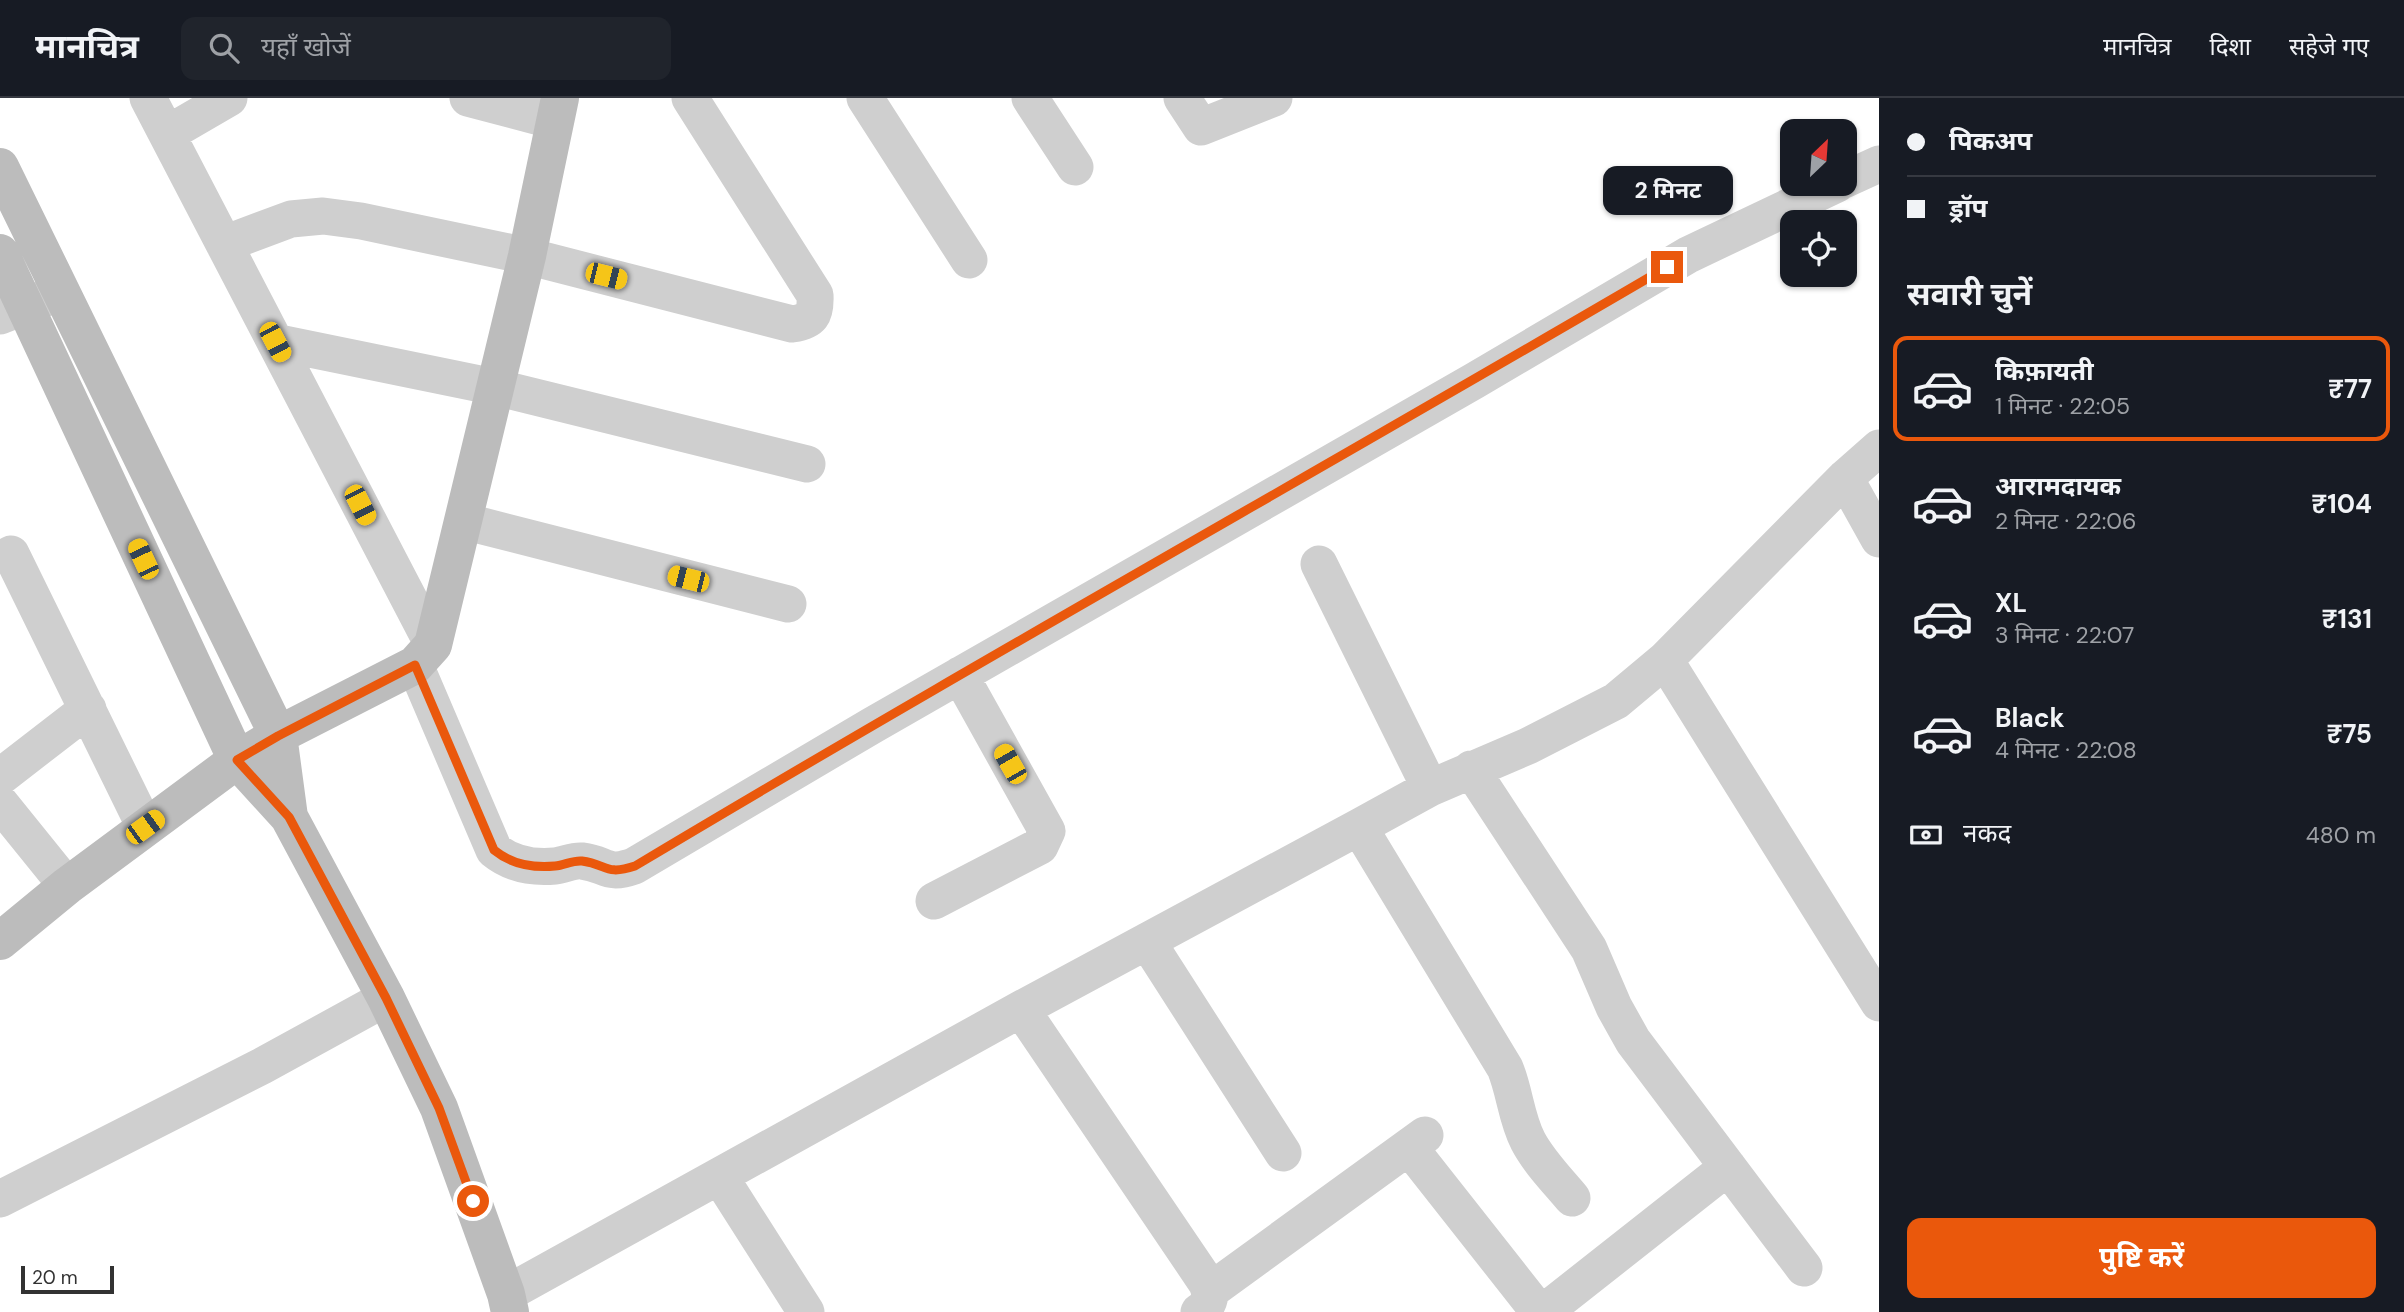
<!DOCTYPE html>
<html lang="hi">
<head>
<meta charset="utf-8">
<style>
	:root { --surface:#171b24; --page:#20242c; --text:#f1f3f6; --muted:#9ea1a6; --line:#363941; --accent:#ea580c }
	body { margin:0; font-family:"DM Sans","Noto Sans Devanagari",sans-serif; background:var(--page); color:var(--text); height:100vh; display:flex; flex-direction:column; font-size:26px; white-space:nowrap }
	* { box-sizing:border-box; margin:0 }
	p { font-size:23px; color:var(--muted) }
	.icon { flex:none; width:38px; height:38px; fill:none; stroke:currentColor; stroke-width:2; stroke-linecap:round; stroke-linejoin:round }
	.map { position:relative; flex:1; overflow:hidden }
	.details { display:flex; flex-direction:column; background:var(--surface); width:525px }
	.details>* { flex:none }
	.hud { display:grid; align-content:center; height:154px; padding:0 28px; background:var(--surface) }
	.needle { width:46px; rotate:25deg }
	.tools { position:absolute; left:1780px; top:21px; display:grid; gap:14px }
	.tools a { display:grid; place-items:center; width:77px; height:77px; border-radius:14px; background:var(--surface); box-shadow:0 2px 5px #0004; font-size:35px }
	.scale { position:absolute; left:21px; bottom:18px; width:93px; box-sizing:border-box; padding-left:7px; border:4px solid #323232; border-top:0; font-size:19px; line-height:24px; white-space:nowrap; color:#323232; -webkit-text-stroke:5px #fff; paint-order:stroke }
	.end { position:absolute; width:32px; height:32px; margin:-16px; border:9px solid #ea580c; background:#fff; box-shadow:0 0 0 4px #fff }
	.from { border-radius:50% }
	.bubble { position:absolute; height:49px; border-radius:14px; background:var(--surface); box-shadow:0 2px 5px #0004; font-size:23px; font-weight:700; line-height:49px; text-align:center }
	.car { position:absolute; width:21px; height:42px; margin:-21px -10px; border-radius:9px; box-shadow:0 0 5px 2px #0007; background:linear-gradient(#f5c518 24%,#345 0 40%,#f5c518 0 76%,#345 0 86%,#f5c518 0) }
	.hud b { display:flex; align-items:center; gap:24px; height:66px; font-size:26px }
	.hud b+b { border-top:2px solid var(--line) }
	.hud i { width:18px; height:18px; background:var(--text) }
	ul { padding:0; list-style:none }
	li { display:flex; align-items:center; gap:21px; height:105px; margin:0 14px 10px; padding:0 14px; border:4px solid transparent; border-radius:14px }
	li div { flex:1 }
	li b { display:block; font-size:26px }
	li em { font-style:normal; font-weight:700 }
	li.active { border-color:var(--accent) }
	li>.icon { width:63px; height:63px; stroke-width:1.5 }
	h2 { padding:0 28px; font-size:32px; line-height:84px }
	.pay { display:flex; align-items:center; gap:18px; height:77px; padding:0 28px; font-size:26px }
	.pay p { margin-inline-start:auto }
	.primary-button { display:flex; gap:14px; margin-top:auto; padding:14px 28px }
	.primary-button a { flex:1; height:80px; border-radius:14px; background:var(--accent); color:#fff; font-size:28px; font-weight:700; line-height:80px; text-align:center }
	header { display:flex; align-items:center; gap:42px; box-sizing:border-box; height:98px; padding:0 35px; background:var(--surface); border-bottom:2px solid var(--line) }
	header strong { font-size:33px }
	nav { display:flex; gap:38px; margin-inline-start:auto; font-size:24px }
	.search { width:490px; height:63px; background:var(--page); display:flex; align-items:center; gap:18px; box-sizing:border-box; padding:0 24px; border-radius:14px; color:var(--muted); font-size:26px }
	main { display:flex; flex:1; min-height:0 }
	.map>svg:first-child { display:block }
	.lines { fill:none; stroke-linecap:round; stroke-linejoin:round }
	.street { stroke:#cfcfcf; stroke-width:37 }
	.secondary { stroke:#bcbcbc; stroke-width:38 }
	.route { stroke:#ea580c; stroke-width:9 }
</style>
</head>
<body>
<header>
<strong>मानचित्र</strong>
<div class="search"><svg class="icon" aria-label="search" viewBox="0 0 24 24"><circle cx="10" cy="10" r="6"/><path d="M15 15l6 6"/></svg>यहाँ खोजें</div>
<nav><a>मानचित्र</a><a>दिशा</a><a>सहेजे गए</a></nav>
</header>
<main>
<div class="map">
<svg width="1879" height="1214" viewBox="0 0 1879 1214">
	<rect width="100%" height="100%" fill="#fff"/>
	<g class="lines">
		<!-- street -->
		<path class="street" d="M148,0L433,547
			M468,0L555,23
			M865,0L969,162
			M1030,0L1075,69
			M1182,0L1201,29L1274,0
			M167,36L229,0
			M1844,82L1879,66
			M224,146L291,121L323,118L361,123L527,158L792,226C812,223 816,217 815,197L690,0
			M0,218L53,197
			M275,244L495,289L807,366
			M1845,380L1879,441
			M463,423L788,506
			M11,456L145,729
			M1319,466L1430,690
			M1665,562L1879,905
			M415,567L494,752C511,766 533,770 555,768C565,767 573,762 582,763C607,766 606,778 634,768L873,627L1474,283L1688,157L1837,86
			M1471,671L1589,851L1614,909L1633,943L1804,1170
			M0,679L88,611
			M0,705L67,788
			M1359,729L1505,970C1515,994 1516,1020 1528,1043C1539,1064 1557,1082 1572,1100
			M934,803L1040,748L1047,733L960,577
			M1147,843L1283,1055
			M1021,911L1206,1184C1212,1196 1211,1206 1199,1214
			M1409,1049L1539,1214
			M720,1079L806,1214
			M0,1101L262,968L386,900
			M1210,1193L1425,1037
			M506,1196L1021,911L1359,729L1430,690L1528,648L1616,603L1665,562L1845,380L1879,350
			M1544,1214L1728,1069"/>
		<!-- secondary -->
		<path class="secondary" d="M0,69L278,637L289,719
			M0,155L237,662L289,719L386,900L439,1010L506,1196L510,1214
			M0,843L67,788L237,662L278,637L415,567L433,547L527,158L560,0"/>
	</g>
	<g class="lines">
		<!-- route -->
		<path class="route" d="M473,1103L439,1010L386,900L289,719L237,662L278,638L415,567L494,752C511,766 533,770 555,768C565,767 573,762 582,763C607,766 605,778 635,768C976,564 1324,370 1667,169"/>
	</g>
</svg>
<div class="tools">
<a><svg class="needle" viewBox="-14 -14 28 28"><path d="M0-13l5 13h-10z" fill="#e53935"/><path d="M0 13l5-13h-10z" fill="#9ea1a6"/></svg></a>
<a><svg class="icon" aria-label="locate" viewBox="0 0 24 24"><circle cx="12" cy="12" r="6"/><path d="M12 2v4M12 18v4M2 12h4M18 12h4"/></svg></a>
</div>
<div class="scale">20 m</div>
<i class="end from" style="left:473px;top:1103px"></i>
<i class="end" style="left:1667px;top:169px"></i>
<div class="bubble" style="left:1603px;top:68px;width:130px">2 मिनट</div>
<i class="car" style="left:606px;top:178px;rotate:104deg"></i>
<i class="car" style="left:275px;top:244px;rotate:152deg"></i>
<i class="car" style="left:360px;top:407px;rotate:153deg"></i>
<i class="car" style="left:143px;top:461px;rotate:335deg"></i>
<i class="car" style="left:688px;top:481px;rotate:284deg"></i>
<i class="car" style="left:1010px;top:666px;rotate:330deg"></i>
<i class="car" style="left:145px;top:729px;rotate:54deg"></i>
</div>
<section class="details">
<div class="hud">
<b><i class="from"></i>पिकअप</b>
<b><i></i>ड्रॉप</b>
</div>
<h2>सवारी चुनें</h2>
<ul>
<li class="active"><svg class="icon" aria-label="car" viewBox="0 0 24 24"><path d="M5 17H2v-5l4-1 3-4h7l3 4 3 1v5h-3M9 17h6M6 11h13"/><circle cx="7" cy="17" r="2"/><circle cx="17" cy="17" r="2"/></svg><div><b>किफ़ायती</b><p>1 मिनट · 22:05</p></div><em>₹77</em></li>
<li><svg class="icon" aria-label="car" viewBox="0 0 24 24"><path d="M5 17H2v-5l4-1 3-4h7l3 4 3 1v5h-3M9 17h6M6 11h13"/><circle cx="7" cy="17" r="2"/><circle cx="17" cy="17" r="2"/></svg><div><b>आरामदायक</b><p>2 मिनट · 22:06</p></div><em>₹104</em></li>
<li><svg class="icon" aria-label="car" viewBox="0 0 24 24"><path d="M5 17H2v-5l4-1 3-4h7l3 4 3 1v5h-3M9 17h6M6 11h13"/><circle cx="7" cy="17" r="2"/><circle cx="17" cy="17" r="2"/></svg><div><b>XL</b><p>3 मिनट · 22:07</p></div><em>₹131</em></li>
<li><svg class="icon" aria-label="car" viewBox="0 0 24 24"><path d="M5 17H2v-5l4-1 3-4h7l3 4 3 1v5h-3M9 17h6M6 11h13"/><circle cx="7" cy="17" r="2"/><circle cx="17" cy="17" r="2"/></svg><div><b>Black</b><p>4 मिनट · 22:08</p></div><em>₹75</em></li>
</ul>
<div class="pay"><svg class="icon" aria-label="cash" viewBox="0 0 24 24"><path d="M3 7h18v10H3z"/><circle cx="12" cy="12" r="2"/></svg>नकद<p>480 m</p></div>
<div class="primary-button"><a>पुष्टि करें</a></div>
</section>
</main>
</body>
</html>
